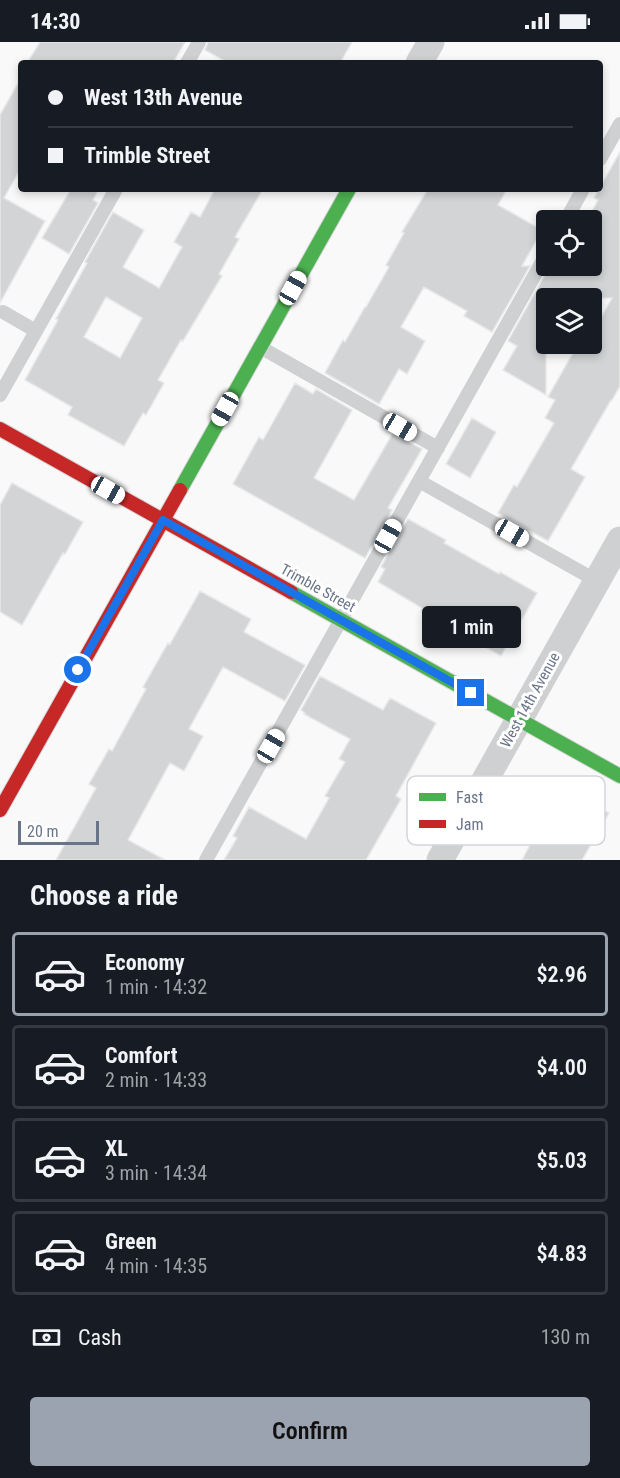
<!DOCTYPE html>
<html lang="en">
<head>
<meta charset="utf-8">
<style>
	:root { --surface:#171b24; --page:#20242c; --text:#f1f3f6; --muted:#9ea1a6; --line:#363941; --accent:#9ba3b0 }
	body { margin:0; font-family:"Roboto Condensed",sans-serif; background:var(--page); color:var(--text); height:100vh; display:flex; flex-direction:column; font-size:22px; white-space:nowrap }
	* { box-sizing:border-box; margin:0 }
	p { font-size:20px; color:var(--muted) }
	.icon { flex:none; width:33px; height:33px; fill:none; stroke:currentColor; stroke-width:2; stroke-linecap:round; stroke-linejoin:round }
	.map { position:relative; height:818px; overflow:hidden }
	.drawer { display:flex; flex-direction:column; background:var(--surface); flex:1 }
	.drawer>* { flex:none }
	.top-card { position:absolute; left:18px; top:18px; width:585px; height:132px; border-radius:6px; box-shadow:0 3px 9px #0003; display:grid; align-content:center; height:132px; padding:0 30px; background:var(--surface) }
	.buttons { position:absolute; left:536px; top:168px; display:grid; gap:12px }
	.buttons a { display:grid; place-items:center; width:66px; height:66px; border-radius:6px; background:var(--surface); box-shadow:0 3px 9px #0003; font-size:30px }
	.scale { position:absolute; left:18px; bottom:15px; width:81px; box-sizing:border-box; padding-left:6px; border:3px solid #697488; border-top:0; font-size:16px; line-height:21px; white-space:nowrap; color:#697488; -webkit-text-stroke:4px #fff; paint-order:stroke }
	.end { position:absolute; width:27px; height:27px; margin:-14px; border:8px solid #1a73e8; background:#fff; box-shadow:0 0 0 3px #fff }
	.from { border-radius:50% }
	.bubble { position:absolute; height:42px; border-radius:6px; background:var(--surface); box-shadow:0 3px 9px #0003; font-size:20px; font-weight:600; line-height:42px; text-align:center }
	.car { position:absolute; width:18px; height:36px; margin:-18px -9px; border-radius:8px; box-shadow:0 0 4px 2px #0007; background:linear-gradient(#fff 24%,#345 0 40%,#fff 0 76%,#345 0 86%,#fff 0) }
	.top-card b { display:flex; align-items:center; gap:21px; height:57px; font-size:22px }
	.top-card b+b { border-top:2px solid var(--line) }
	.top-card i { width:15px; height:15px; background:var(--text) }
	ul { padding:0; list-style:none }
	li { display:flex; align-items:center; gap:18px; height:84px; margin:0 12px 9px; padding:0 18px; border:3px solid var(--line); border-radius:6px }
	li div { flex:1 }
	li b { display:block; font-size:22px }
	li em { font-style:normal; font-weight:600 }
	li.selected { border-color:var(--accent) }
	li>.icon { width:54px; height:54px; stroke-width:1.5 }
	h2 { padding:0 30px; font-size:27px; line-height:72px }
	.pay { display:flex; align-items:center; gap:15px; height:66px; padding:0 30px; font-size:22px }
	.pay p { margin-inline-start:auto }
	.action { display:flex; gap:12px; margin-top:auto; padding:12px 30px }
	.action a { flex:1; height:69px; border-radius:6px; background:var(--accent); color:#111; font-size:24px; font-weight:600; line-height:69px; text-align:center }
	.status { display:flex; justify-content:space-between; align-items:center; height:42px; padding:0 30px; background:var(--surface); direction:ltr }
	.status svg { height:16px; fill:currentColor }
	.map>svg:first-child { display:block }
	.building { fill:#d2d4d5; stroke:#e8e8e8; stroke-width:1.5; fill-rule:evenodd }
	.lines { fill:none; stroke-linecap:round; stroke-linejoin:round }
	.fast-casing { stroke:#d6d7d8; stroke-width:16 }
	.jam-casing { stroke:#d6d7d8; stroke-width:16 }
	.lane { stroke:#cfd0d2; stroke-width:14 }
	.street { stroke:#cfd0d2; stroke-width:27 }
	.fast { stroke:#4caf50; stroke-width:14 }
	.jam { stroke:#c62828; stroke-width:14 }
	.route { stroke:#1a73e8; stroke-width:8 }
	.labels { text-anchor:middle; stroke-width:6; stroke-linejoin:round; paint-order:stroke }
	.street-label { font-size:15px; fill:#697488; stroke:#fff }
	.key { fill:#fff; stroke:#d2d5db; stroke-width:1.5 }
	.key-label { font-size:16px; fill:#697488 }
</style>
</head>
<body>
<div class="status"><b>14:30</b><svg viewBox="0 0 49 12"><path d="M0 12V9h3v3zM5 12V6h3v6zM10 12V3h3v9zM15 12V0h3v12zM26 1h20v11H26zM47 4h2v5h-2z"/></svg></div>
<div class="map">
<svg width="620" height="818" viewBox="0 0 620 818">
	<rect width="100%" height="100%" fill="#f9f9f9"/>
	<!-- building -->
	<path class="building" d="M40,0H185L173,21H27Z
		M208,0H352L340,21H228L205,8Z
		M21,36V126L4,156L45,179L0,261V73Z
		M620,110V344L612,358H611L571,427L585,435L548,499L498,471L514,443L517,445L554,381L545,376L555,358L548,355L578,302H591V293L612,256H546V353L503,328L517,304L508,299L550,224H591V171L598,158L594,156Z
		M71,147H99L93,158L98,161L69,212L42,196Z
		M215,147H263L235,195L239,197L219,232L222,234L183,299L181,298L158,338L164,341L146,373L143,371L124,404L68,373L72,365L25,338L58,278L56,277L87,221L85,220L113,170L144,188L123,225L159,246L182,205L174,200L191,170L200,175ZM106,255L142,276L120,316L84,295Z
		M428,147H507L498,163L542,188L522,224H530L492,290L464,274L467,269L424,245L401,285L425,299L407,332L399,327L379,362L325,331L343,298L345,300L365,265H366L389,225L386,223L404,191L402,190Z
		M295,341L313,352L316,347L352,368L314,436L354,458L393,391L422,407L388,466L392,468L365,516L233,442L259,395L263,398Z
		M472,376L496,390L470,436L446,422Z
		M12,441L83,480L65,512L63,511L22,583L0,570V463Z
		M408,477L446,498L444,501L499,532L500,530L537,551L501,614L421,569L422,566L378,540L385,527L381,525Z
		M200,549L251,577L244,590L305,623L304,625L285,659L223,625L189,687L203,694L184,729L170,721L128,798L165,818H56L96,746L89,742L109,707L112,709L146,647L143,645L168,601L170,602Z
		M320,634L383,668L390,656L436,681L396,754L401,757L366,818H224L237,796L233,794L249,765L306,797L329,756L325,754L345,720L339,717L350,697L304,672L305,671L301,668Z
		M561,745L609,771L582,818H522Z"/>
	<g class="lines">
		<defs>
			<path id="fast" d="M180,448L349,147
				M291,550L620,734"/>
			<path id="jam" d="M0,387L291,550
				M0,768L180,448"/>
		</defs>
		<!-- fast casing -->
		<use href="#fast" class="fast-casing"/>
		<!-- jam casing -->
		<use href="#jam" class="jam-casing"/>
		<!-- lane -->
		<path class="lane" d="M187,21L199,0
			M600,117L620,82
			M566,178L583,147
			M3,270L36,289
			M260,305L438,406
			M0,353L116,147
			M419,439L597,539
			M206,818L546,213"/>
		<!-- street -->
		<path class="street" d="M419,21L431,0
			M440,818L620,498"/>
		<!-- fast -->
		<use href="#fast" class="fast"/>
		<!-- jam -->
		<use href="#jam" class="jam"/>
	</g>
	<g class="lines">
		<!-- route -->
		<path class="route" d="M78,628L163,478L471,651"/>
	</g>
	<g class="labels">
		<!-- street labels -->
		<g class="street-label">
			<text transform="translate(318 546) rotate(29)" y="5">Trimble Street</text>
			<text transform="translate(530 658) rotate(-61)" y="5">West 14th Avenue</text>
		</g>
	</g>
	<!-- legend -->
	<rect x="407" y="734" width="198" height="69" rx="9" class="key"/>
	<rect x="419" y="751" width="27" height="8" fill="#4caf50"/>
	<rect x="419" y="778" width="27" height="8" fill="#c62828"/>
	<g class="key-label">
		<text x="456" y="761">Fast</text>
		<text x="456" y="788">Jam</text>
	</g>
</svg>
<div class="buttons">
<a><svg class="icon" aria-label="locate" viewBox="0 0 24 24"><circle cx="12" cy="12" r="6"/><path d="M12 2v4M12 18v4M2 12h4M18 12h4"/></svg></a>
<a><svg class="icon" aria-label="layers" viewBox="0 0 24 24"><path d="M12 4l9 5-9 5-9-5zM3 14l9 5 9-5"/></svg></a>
</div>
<div class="scale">20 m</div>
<i class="end from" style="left:78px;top:628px"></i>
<i class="end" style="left:471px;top:651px"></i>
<div class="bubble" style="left:422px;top:564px;width:99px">1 min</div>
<i class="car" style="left:293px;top:246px;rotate:29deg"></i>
<i class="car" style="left:225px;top:367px;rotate:209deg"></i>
<i class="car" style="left:400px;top:385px;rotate:120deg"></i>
<i class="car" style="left:108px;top:448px;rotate:119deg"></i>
<i class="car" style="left:512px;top:491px;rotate:120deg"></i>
<i class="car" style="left:388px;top:494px;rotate:29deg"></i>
<i class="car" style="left:271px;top:704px;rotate:30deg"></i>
<div class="top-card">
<b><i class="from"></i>West 13th Avenue</b>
<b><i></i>Trimble Street</b>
</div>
</div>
<section class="drawer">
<h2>Choose a ride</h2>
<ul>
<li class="selected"><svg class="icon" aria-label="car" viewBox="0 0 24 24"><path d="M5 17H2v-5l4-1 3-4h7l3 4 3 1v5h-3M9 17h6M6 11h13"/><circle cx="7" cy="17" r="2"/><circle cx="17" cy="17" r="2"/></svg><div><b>Economy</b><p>1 min · 14:32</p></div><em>$2.96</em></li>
<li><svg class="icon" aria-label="car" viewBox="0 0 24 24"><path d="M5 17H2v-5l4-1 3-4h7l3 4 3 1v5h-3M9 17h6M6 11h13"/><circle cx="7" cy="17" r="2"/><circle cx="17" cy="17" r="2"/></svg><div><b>Comfort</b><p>2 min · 14:33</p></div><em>$4.00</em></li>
<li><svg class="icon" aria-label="car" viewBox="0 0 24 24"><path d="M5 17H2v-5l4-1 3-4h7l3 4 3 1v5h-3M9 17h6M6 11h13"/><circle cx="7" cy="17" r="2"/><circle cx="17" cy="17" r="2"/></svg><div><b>XL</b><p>3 min · 14:34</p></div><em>$5.03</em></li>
<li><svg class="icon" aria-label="car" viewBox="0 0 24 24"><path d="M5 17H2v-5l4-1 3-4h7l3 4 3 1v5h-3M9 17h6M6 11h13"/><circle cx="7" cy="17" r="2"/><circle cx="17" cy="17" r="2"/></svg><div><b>Green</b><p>4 min · 14:35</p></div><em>$4.83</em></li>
</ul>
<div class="pay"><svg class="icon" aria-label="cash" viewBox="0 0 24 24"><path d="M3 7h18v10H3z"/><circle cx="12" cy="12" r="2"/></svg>Cash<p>130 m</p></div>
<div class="action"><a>Confirm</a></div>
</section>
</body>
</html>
